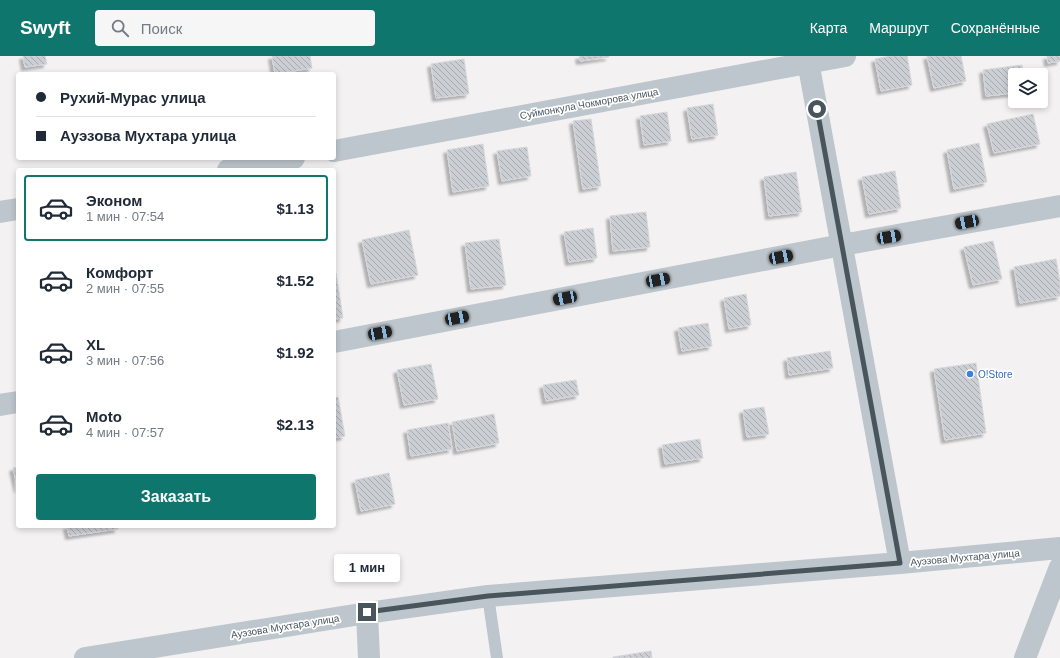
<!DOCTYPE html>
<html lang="ru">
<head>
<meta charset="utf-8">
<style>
	:root { --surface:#fff; --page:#f6f6f7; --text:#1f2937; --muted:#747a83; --line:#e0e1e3; --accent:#0f766e }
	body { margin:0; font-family:Arial,sans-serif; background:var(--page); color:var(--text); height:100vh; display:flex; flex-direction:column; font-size:15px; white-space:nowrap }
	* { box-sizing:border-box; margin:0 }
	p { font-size:13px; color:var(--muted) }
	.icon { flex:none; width:22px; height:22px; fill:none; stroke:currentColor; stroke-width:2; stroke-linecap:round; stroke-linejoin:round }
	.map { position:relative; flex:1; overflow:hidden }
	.panel { position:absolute; left:16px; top:112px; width:320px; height:360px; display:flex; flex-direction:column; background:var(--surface); border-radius:4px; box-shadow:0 2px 6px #0003 }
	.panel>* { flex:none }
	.top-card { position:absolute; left:16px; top:16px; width:320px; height:88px; border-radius:4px; box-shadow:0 2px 6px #0003; display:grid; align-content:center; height:88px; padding:0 20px; background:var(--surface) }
	.fabs { position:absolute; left:1008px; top:12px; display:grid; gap:8px }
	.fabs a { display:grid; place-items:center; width:40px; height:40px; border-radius:4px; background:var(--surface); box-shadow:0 2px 6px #0003; font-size:20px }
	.end { position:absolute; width:18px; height:18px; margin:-9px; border:5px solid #49555d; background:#fff; box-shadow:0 0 0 2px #fff }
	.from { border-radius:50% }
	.bubble { position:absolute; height:28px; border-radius:4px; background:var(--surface); box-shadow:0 2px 6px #0003; font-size:13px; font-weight:700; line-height:28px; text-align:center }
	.car { position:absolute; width:12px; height:24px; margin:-12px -6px; border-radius:5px; box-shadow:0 0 3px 1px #0007; background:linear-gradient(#222 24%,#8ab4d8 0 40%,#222 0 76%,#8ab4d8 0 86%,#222 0) }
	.top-card b { display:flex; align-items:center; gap:14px; height:38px; font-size:15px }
	.top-card b+b { border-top:1px solid var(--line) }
	.top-card i { width:10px; height:10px; background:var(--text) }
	ul { padding:7px 0 0; list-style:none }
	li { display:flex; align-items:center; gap:12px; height:66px; margin:0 8px 6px; padding:0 12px; border:2px solid transparent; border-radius:4px }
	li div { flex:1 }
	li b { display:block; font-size:15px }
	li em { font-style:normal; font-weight:700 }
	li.current { border-color:var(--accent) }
	li>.icon { width:36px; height:36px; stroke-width:1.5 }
	.action { display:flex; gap:8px; margin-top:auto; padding:8px 20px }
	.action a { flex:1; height:46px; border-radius:4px; background:var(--accent); color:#fff; font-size:16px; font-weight:700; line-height:46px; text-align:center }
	header { display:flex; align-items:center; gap:24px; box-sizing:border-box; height:56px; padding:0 20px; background:var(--accent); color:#fff }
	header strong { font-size:19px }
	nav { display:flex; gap:22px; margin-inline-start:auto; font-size:14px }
	.search { width:280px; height:36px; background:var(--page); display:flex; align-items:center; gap:10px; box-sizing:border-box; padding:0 14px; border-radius:4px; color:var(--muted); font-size:15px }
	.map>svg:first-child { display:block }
	.building { fill:url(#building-back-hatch); stroke:#d5d7db; filter:url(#shadow) }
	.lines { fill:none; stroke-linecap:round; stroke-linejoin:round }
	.lane { stroke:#bdc6cc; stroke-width:12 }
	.street { stroke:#bdc6cc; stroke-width:22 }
	.route { stroke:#49555d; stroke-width:5 }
	.shop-dot { fill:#3f7fe0; stroke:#fff; stroke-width:1.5 }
	.labels { text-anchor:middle; stroke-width:3.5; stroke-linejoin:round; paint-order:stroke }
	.street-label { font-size:10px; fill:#49555d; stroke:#fff }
	.shop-label { font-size:10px; fill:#366cbe; stroke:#fff; text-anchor:start }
</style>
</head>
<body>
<header>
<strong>Swyft</strong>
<div class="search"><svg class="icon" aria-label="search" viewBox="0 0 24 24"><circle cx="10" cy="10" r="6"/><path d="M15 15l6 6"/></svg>Поиск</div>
<nav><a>Карта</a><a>Маршрут</a><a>Сохранённые</a></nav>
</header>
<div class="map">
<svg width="1060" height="602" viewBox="0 0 1060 602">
	<defs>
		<pattern id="building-back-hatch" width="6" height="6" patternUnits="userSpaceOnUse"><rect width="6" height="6" fill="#cbced3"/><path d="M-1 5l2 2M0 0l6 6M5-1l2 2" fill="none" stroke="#a7aaae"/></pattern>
		<filter id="shadow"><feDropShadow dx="-3.5" dy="3.5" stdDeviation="1" flood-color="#0004"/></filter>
	</defs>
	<rect width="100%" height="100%" fill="#f3f1f1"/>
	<!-- building -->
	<path class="building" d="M23,0H45L47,8L25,11Z
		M272,0H310L312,12L275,18Z
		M579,0H609V1L580,5Z
		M891,0H907L912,29L881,35L875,3Z
		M927,0H961L966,25L934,32Z
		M1047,0H1060V5L1048,7Z
		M464,3L469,38L436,42L431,8Z
		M1022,9L1023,19H1015V37L986,40L983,14Z
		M713,48L718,79L692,83L687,52Z
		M667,56L671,85L644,89L640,60Z
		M1033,58L1040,88L994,97L987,68Z
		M591,63L601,130L583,133L573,65Z
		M979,87L987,126L954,133L947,94Z
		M483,88L489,130L453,136L447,94Z
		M527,91L531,120L502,125L497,95Z
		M895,115L901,152L869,158L862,121Z
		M796,116L802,156L769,160L764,121Z
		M646,156L650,191L613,195L610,160Z
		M593,172L597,202L569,206L564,176Z
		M409,174L418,219L371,228L362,184Z
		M499,183L506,229L471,233L465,187Z
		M993,185L1002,223L973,229L964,191Z
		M1056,203L1060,226V240L1020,247L1014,211Z
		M334,217H336L343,262L334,263Z
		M746,238L751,269L729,273L724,242Z
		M708,267L712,290L682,295L678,272Z
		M830,295L833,312L789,319L787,302Z
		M976,307L986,377L945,384L934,313Z
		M431,308L438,343L404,349L397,314Z
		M576,324L579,339L546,345L543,329Z
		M338,341L345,380L334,382V342Z
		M764,351L769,378L747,381L743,354Z
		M494,358L499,387L457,395L452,366Z
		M448,367L452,393L411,400L407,374Z
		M700,383L703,402L665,408L662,389Z
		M18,411V433L13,412Z
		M389,417L395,448L361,455L355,424Z
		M67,470H117L118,473L69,480Z
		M651,595L652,602H613V601Z"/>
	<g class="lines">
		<!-- lane -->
		<path class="lane" d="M488,540L497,602"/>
		<!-- street -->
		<path class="street" d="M807,0L900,507
			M334,95L845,0
			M228,114L294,102
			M0,156L18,153
			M334,286L842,189L1060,150
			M0,349L18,346
			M367,557L369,602
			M85,602L367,557L488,540L900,507L1060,492
			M1025,602L1060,511"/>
	</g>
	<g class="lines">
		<!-- route -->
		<path class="route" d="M367,556L488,540L900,507L817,53"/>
	</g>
	<!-- markers -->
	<circle class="shop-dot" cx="970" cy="318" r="4"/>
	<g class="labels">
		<!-- street labels -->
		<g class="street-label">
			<text transform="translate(589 47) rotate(-10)" y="4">Суймонкула Чокморова улица</text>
			<text transform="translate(965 501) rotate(-5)" y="4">Ауэзова Мухтара улица</text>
			<text transform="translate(285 570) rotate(-9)" y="4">Ауэзова Мухтара улица</text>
		</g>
		<!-- shop labels -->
		<g class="shop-label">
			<text x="978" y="322">O!Store</text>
		</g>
	</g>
</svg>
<div class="fabs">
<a><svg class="icon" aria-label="layers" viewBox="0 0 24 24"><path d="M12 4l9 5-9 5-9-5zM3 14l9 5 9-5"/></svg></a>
</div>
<i class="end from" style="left:817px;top:53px"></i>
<i class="end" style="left:367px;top:556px"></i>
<div class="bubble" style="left:334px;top:498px;width:66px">1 мин</div>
<i class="car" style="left:967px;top:166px;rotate:259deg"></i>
<i class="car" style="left:889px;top:181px;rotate:80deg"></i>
<i class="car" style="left:781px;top:201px;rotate:79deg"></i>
<i class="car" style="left:658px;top:224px;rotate:79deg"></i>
<i class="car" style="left:565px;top:242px;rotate:259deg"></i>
<i class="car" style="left:457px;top:262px;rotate:79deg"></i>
<i class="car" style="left:380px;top:277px;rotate:79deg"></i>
<div class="top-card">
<b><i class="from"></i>Рухий-Мурас улица</b>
<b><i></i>Ауэзова Мухтара улица</b>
</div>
<section class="panel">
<ul>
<li class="current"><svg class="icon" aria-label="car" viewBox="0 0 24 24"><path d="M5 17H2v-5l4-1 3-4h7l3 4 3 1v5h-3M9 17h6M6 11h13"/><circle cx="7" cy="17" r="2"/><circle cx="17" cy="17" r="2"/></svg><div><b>Эконом</b><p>1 мин · 07:54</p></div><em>$1.13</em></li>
<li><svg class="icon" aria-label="car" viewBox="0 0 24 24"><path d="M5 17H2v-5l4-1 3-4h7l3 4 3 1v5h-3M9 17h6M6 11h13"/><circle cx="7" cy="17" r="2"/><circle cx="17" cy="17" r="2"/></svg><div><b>Комфорт</b><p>2 мин · 07:55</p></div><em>$1.52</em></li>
<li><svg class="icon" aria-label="car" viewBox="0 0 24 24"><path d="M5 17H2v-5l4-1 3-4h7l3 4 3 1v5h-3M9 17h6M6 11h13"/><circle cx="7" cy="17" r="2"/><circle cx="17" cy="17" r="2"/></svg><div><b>XL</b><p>3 мин · 07:56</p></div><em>$1.92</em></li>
<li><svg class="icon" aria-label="car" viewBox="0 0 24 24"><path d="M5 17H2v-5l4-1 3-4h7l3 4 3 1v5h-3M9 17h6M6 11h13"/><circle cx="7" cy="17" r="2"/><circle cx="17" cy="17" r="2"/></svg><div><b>Moto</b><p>4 мин · 07:57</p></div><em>$2.13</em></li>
</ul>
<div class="action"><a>Заказать</a></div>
</section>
</div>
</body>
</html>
